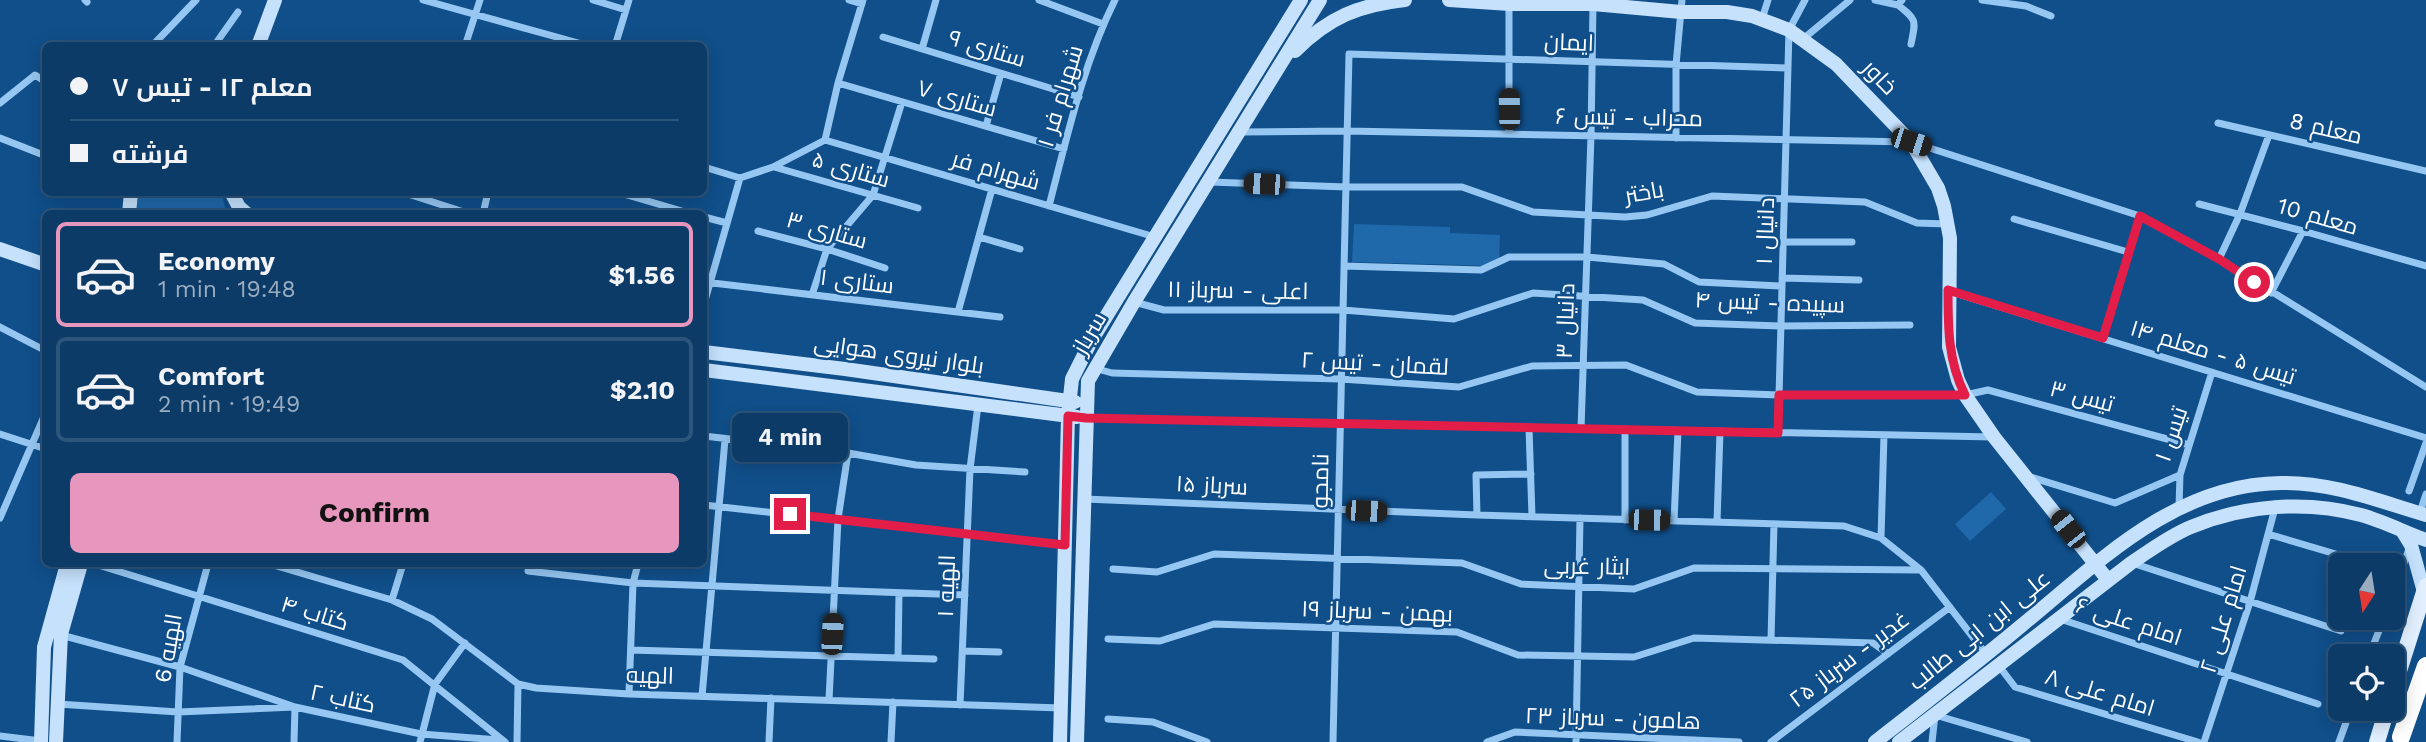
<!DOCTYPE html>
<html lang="en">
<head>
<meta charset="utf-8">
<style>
	:root { --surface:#0c3b68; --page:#15426e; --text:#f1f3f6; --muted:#9aadc0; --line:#2c557c; --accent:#e797bd }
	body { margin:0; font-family:"Work Sans",Cairo,sans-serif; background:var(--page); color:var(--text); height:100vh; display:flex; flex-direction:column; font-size:26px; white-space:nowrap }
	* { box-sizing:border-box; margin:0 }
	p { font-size:23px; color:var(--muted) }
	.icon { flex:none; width:38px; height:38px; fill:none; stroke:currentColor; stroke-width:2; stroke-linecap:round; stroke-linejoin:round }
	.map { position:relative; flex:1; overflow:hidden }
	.side { position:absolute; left:42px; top:210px; width:665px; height:357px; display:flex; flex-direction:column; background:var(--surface); border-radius:10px; box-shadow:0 4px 18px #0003,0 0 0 2px var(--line) }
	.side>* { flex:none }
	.top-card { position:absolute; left:42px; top:42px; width:665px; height:154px; border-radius:10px; box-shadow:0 4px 18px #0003,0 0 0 2px var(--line); display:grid; align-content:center; height:154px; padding:0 28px; background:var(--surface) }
	.needle { width:46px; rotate:192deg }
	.buttons { position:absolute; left:2328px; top:553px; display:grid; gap:14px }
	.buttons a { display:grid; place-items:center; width:77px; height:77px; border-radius:10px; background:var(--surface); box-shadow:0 4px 18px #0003,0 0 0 2px var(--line); font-size:35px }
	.end { position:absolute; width:32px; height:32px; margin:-16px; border:9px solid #e11d48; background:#fff; box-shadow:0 0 0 4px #fff }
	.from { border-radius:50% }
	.bubble { position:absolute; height:49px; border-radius:10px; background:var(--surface); box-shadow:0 4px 18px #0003,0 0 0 2px var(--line); font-size:23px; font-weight:700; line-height:49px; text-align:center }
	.car { position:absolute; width:21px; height:42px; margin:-21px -10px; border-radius:9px; box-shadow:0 0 5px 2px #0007; background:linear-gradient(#222 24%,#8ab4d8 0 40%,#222 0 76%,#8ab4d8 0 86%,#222 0) }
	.top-card b { display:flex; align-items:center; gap:24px; height:66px; font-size:26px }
	.top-card b+b { border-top:2px solid var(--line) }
	.top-card i { width:18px; height:18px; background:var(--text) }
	ul { padding:12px 0 0; list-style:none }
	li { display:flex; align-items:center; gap:21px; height:105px; margin:0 14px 10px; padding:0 14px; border:4px solid var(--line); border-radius:10px }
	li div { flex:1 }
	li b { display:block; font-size:26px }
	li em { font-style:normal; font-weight:700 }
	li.on { border-color:var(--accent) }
	li>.icon { width:63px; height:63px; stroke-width:1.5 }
	.primary-button { display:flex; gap:14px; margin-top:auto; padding:14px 28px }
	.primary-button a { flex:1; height:80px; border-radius:10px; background:var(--accent); color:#111; font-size:28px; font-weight:700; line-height:80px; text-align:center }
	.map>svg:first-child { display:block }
	.green { fill:#1f68a9 }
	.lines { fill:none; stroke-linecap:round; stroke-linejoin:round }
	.street { stroke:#96c7f2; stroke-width:7 }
	.secondary { stroke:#c5e1fc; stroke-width:14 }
	.primary { stroke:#e1efff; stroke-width:16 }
	.highway { stroke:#fff; stroke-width:18 }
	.route { stroke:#e11d48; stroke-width:9 }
	.labels { text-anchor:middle; stroke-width:5; stroke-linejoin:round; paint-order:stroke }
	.street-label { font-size:23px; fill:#fff; stroke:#104f8a }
</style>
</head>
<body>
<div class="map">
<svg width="2426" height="742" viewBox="0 0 2426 742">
	<rect width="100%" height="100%" fill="#104f8a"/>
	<!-- green -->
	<path class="green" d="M138,192L222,193L226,213L134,214Z
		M1354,224L1450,227V233L1500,235L1499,266L1352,262Z
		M1991,492L2006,509L1970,541L1955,524Z"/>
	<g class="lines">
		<!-- street -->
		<path class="street" d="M85,0L87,2
			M423,0L582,44
			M593,0L626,10
			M849,0L862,4
			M1039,0L1103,24
			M1875,0L1898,5L1902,0
			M1982,0L2026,6L2051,16
			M1898,5C1917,20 1916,20 1911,44
			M1762,19L1768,0
			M883,37L1079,97
			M1803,39L1850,0
			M152,46L196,0
			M214,46L238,12
			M465,46L480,0
			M615,46L629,0
			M922,49L936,0
			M838,83L1064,149
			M0,103L35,75L46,82
			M2218,123L2426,171
			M986,126L1001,73
			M1241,132L1347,131L1911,142L2140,216L2219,259L2426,387
			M1509,134V2
			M0,138L46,156
			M1676,138V65L1682,0
			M825,140L1155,237
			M704,167L740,178
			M774,167L918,208
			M1210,182L1346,187H1462L1533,212L1625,217L1647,215L1712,196L1865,202L1917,223L1947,224
			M402,192L470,214
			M617,192L692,214
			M2199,204L2303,231L2426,266
			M1049,206C1067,137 1083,64 1115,0
			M483,214L488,192
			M704,217L727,223
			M2014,219L2128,252
			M758,231L827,249L885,268
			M979,237L1020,249
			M1784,242H1852
			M2219,259L2240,214L2269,135
			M1344,266L1481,270L1509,257H1587L1664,264L1699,282L1782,286
			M1782,278L1859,280
			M704,282L1000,317
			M1948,291L2426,438
			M2271,293L2303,231
			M812,295L827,249L873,195L902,102
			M1134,302L1164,310H1343L1454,319L1533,293L1643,300L1695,323L1781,326L1910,325
			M704,304L740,178L773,167L825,140L838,83L863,0
			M958,312L992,189
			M0,327L46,351
			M2103,338L2140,216
			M1094,368L1112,373L1341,379L1459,387L1532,366L1626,365L1697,392L1779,395H1965L1988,390L2189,445
			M1086,418L1993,437
			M1529,428L1532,516
			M1581,429L1591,136L1593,4
			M1625,430V520
			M1778,433L1789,30L1805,0
			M0,434L46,449
			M704,436L848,453L916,465L1025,472
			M2027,476L2115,503L2180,475L2212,372
			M2409,491L2426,443
			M1084,499L1477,515L1844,526L1881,538L1921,570L1986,654
			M704,505L1065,545
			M2422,506L2426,494
			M2179,507L2180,475
			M1477,515L1476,475L1531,474
			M0,518L46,412
			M1674,521L1678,431
			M1717,522L1720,432
			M2268,534L2373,565
			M1881,538L1884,435
			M2132,563L2341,631
			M95,564L403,660L505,742
			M270,564L392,600L432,619L518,684L536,688L629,694L1061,708
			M530,564L528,571L633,583L965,595
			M1113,569L1157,572L1214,554L1462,563L1521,584L1634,589L1694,568L1920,570
			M2392,595L2409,549
			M392,600L403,564
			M2060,619L2318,704
			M61,635L180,667L295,707L294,742
			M1108,639L1160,641L1214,624L1457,632L1518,655L1634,657L1694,638L1873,643L1888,654
			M1771,640L1774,524
			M631,650L934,659
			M963,651L999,652
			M2369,656L2384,618
			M2387,656L2404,646
			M898,658L899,593
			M1999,666L2015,687L2198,742
			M629,694L633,583L638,564
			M702,696L725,440
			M829,700L838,519L848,453
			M58,704L178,712L295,707L421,734L499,740
			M960,705L970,469L978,405
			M1108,719L1153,722L1207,742
			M0,736L41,741
			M177,742L180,667L208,564
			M420,742L435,684L465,643
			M517,742L518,684
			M769,742L771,698
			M891,742L893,702
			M1333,742L1349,54L1788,68
			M1487,742L1515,732L1739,742
			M1576,742L1580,518
			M1771,742L1950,607
			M1932,742L1935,715L2027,742
			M2204,742L2250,602L2275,508
			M2339,742L2351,709"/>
		<!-- secondary -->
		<path class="secondary" d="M1449,0L1510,4H1593L1681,12H1727L1752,16L1789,30L1836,64L1911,142L1938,188L1944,206L1950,238L1949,347L1958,380L1965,395L1994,437L2108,580
			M258,46L275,0
			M1295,51C1329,17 1359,5 1405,0
			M231,192L239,207L247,214
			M129,214L131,192
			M0,249L46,265
			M704,352L845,369L1075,402
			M704,370L1077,417
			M2403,532L2411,545L2424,592
			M41,742L44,647L67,564
			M56,742L61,634L81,564
			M1060,742L1068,416L1072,379L1091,341L1301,0
			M1077,742L1088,381L1134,302L1320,0
			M1875,742C1924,704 1973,666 2021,626C2098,563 2174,484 2281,483C2332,482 2378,501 2426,515
			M1899,742L2131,563C2151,550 2169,536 2191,527C2244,505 2306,500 2361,515C2383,521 2404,532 2426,540"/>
		<!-- primary -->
		<path class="primary" d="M2392,693L2426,586
			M2377,742L2387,709"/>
		<!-- highway -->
		<path class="highway" d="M2401,737L2426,666"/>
	</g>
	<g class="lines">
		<!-- route -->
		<path class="route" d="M790,514L1065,545L1068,416L1086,418L1778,433L1779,395H1965C1948,361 1948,328 1948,290L2103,338L2140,216L2219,259L2254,282"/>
	</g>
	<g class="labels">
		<!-- street labels -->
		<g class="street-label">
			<text transform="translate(1569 42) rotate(2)" y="8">ایمان</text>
			<text transform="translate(987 48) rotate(17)" y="8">ستاری ۹</text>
			<text transform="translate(1880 77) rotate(46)" y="8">خاور</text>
			<text transform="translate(1060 96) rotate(-73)" y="8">شهرام فر ۱</text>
			<text transform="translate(957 98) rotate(16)" y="8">ستاری ۷</text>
			<text transform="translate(1629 117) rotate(1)" y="8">محراب - تیس ۶</text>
			<text transform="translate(2326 128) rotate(13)" y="8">معلم 8</text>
			<text transform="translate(851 169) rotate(16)" y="8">ستاری ۵</text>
			<text transform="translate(996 170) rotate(16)" y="8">شهرام فر</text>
			<text transform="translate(1644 192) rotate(-10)" y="8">باختر</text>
			<text transform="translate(2318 216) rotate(16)" y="8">معلم 10</text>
			<text transform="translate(827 230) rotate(16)" y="8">ستاری ۳</text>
			<text transform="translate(1765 231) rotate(-88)" y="8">دانیال ۱</text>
			<text transform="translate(857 281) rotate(7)" y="8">ستاری ۱</text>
			<text transform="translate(1238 290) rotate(1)" y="8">اعلی - سرباز ۱۱</text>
			<text transform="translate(1770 302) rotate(2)" y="8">سپیده - تیس ۴</text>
			<text transform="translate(1565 321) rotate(-88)" y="8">دانیال ۳</text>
			<text transform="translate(1089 333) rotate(-60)" y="8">سرباز</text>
			<text transform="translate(2213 352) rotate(17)" y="8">تیس ۵ - معلم ۱۴</text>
			<text transform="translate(899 354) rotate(8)" y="8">بلوار نیروی هوایی</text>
			<text transform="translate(1375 363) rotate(3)" y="8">لقمان - تیس ۲</text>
			<text transform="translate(2082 396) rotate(15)" y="8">تیس ۳</text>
			<text transform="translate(2171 434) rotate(-71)" y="8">تیس ۱</text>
			<text transform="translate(1320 481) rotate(-89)" y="8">نامجو</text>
			<text transform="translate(1212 485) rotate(3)" y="8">سرباز ۱۵</text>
			<text transform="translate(1587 566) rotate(1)" y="8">ایثار غربی</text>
			<text transform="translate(946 586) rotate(-88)" y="8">الهیه ۱</text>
			<text transform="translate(1377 611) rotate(2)" y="8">بهمن - سرباز ۱۹</text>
			<text transform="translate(315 613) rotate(17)" y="8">کتاب ۴</text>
			<text transform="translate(2223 619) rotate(-73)" y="8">امام علی ۲</text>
			<text transform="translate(2129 621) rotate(18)" y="8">امام علی ۶</text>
			<text transform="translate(1979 630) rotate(-39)" y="8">علی ابن ابی طالب</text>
			<text transform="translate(168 648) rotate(-80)" y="8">الهیه 6</text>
			<text transform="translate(1849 659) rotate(-37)" y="8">غدیر - سرباز ۲۵</text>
			<text transform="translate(650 675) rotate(2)" y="8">الهیه</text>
			<text transform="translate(2100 692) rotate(17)" y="8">امام علی ۸</text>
			<text transform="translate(343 698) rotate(12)" y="8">کتاب ۲</text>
			<text transform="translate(1613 718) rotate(2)" y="8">هامون - سرباز ۲۳</text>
		</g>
	</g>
</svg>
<div class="buttons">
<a><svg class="needle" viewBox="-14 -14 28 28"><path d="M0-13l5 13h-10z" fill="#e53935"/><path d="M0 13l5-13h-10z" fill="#9aadc0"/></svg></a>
<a><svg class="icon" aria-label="locate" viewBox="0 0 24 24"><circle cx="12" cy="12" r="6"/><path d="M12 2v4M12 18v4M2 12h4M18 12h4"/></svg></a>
</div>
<i class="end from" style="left:2254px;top:282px"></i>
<i class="end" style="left:790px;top:514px"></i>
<div class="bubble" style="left:732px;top:413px;width:116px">4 min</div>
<i class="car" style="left:1509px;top:109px;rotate:359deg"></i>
<i class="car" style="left:1911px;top:142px;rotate:108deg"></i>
<i class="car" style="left:1264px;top:184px;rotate:272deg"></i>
<i class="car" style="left:1366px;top:511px;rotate:92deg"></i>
<i class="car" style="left:1649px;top:520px;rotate:91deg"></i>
<i class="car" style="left:2068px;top:529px;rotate:322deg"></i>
<i class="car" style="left:832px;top:634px;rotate:3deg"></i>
<div class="top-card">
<b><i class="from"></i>معلم ۱۲ - تیس ۷</b>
<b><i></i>فرشته</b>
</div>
<section class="side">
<ul>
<li class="on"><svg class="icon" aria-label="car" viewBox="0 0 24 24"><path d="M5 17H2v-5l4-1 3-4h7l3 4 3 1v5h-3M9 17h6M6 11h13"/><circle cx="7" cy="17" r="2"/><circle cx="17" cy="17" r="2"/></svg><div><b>Economy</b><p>1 min · 19:48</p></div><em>$1.56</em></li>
<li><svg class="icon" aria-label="car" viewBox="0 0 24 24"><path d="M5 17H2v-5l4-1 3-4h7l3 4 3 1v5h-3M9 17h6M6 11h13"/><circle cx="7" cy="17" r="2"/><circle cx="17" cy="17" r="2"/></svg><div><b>Comfort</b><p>2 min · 19:49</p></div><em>$2.10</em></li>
</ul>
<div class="primary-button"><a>Confirm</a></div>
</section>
</div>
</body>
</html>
